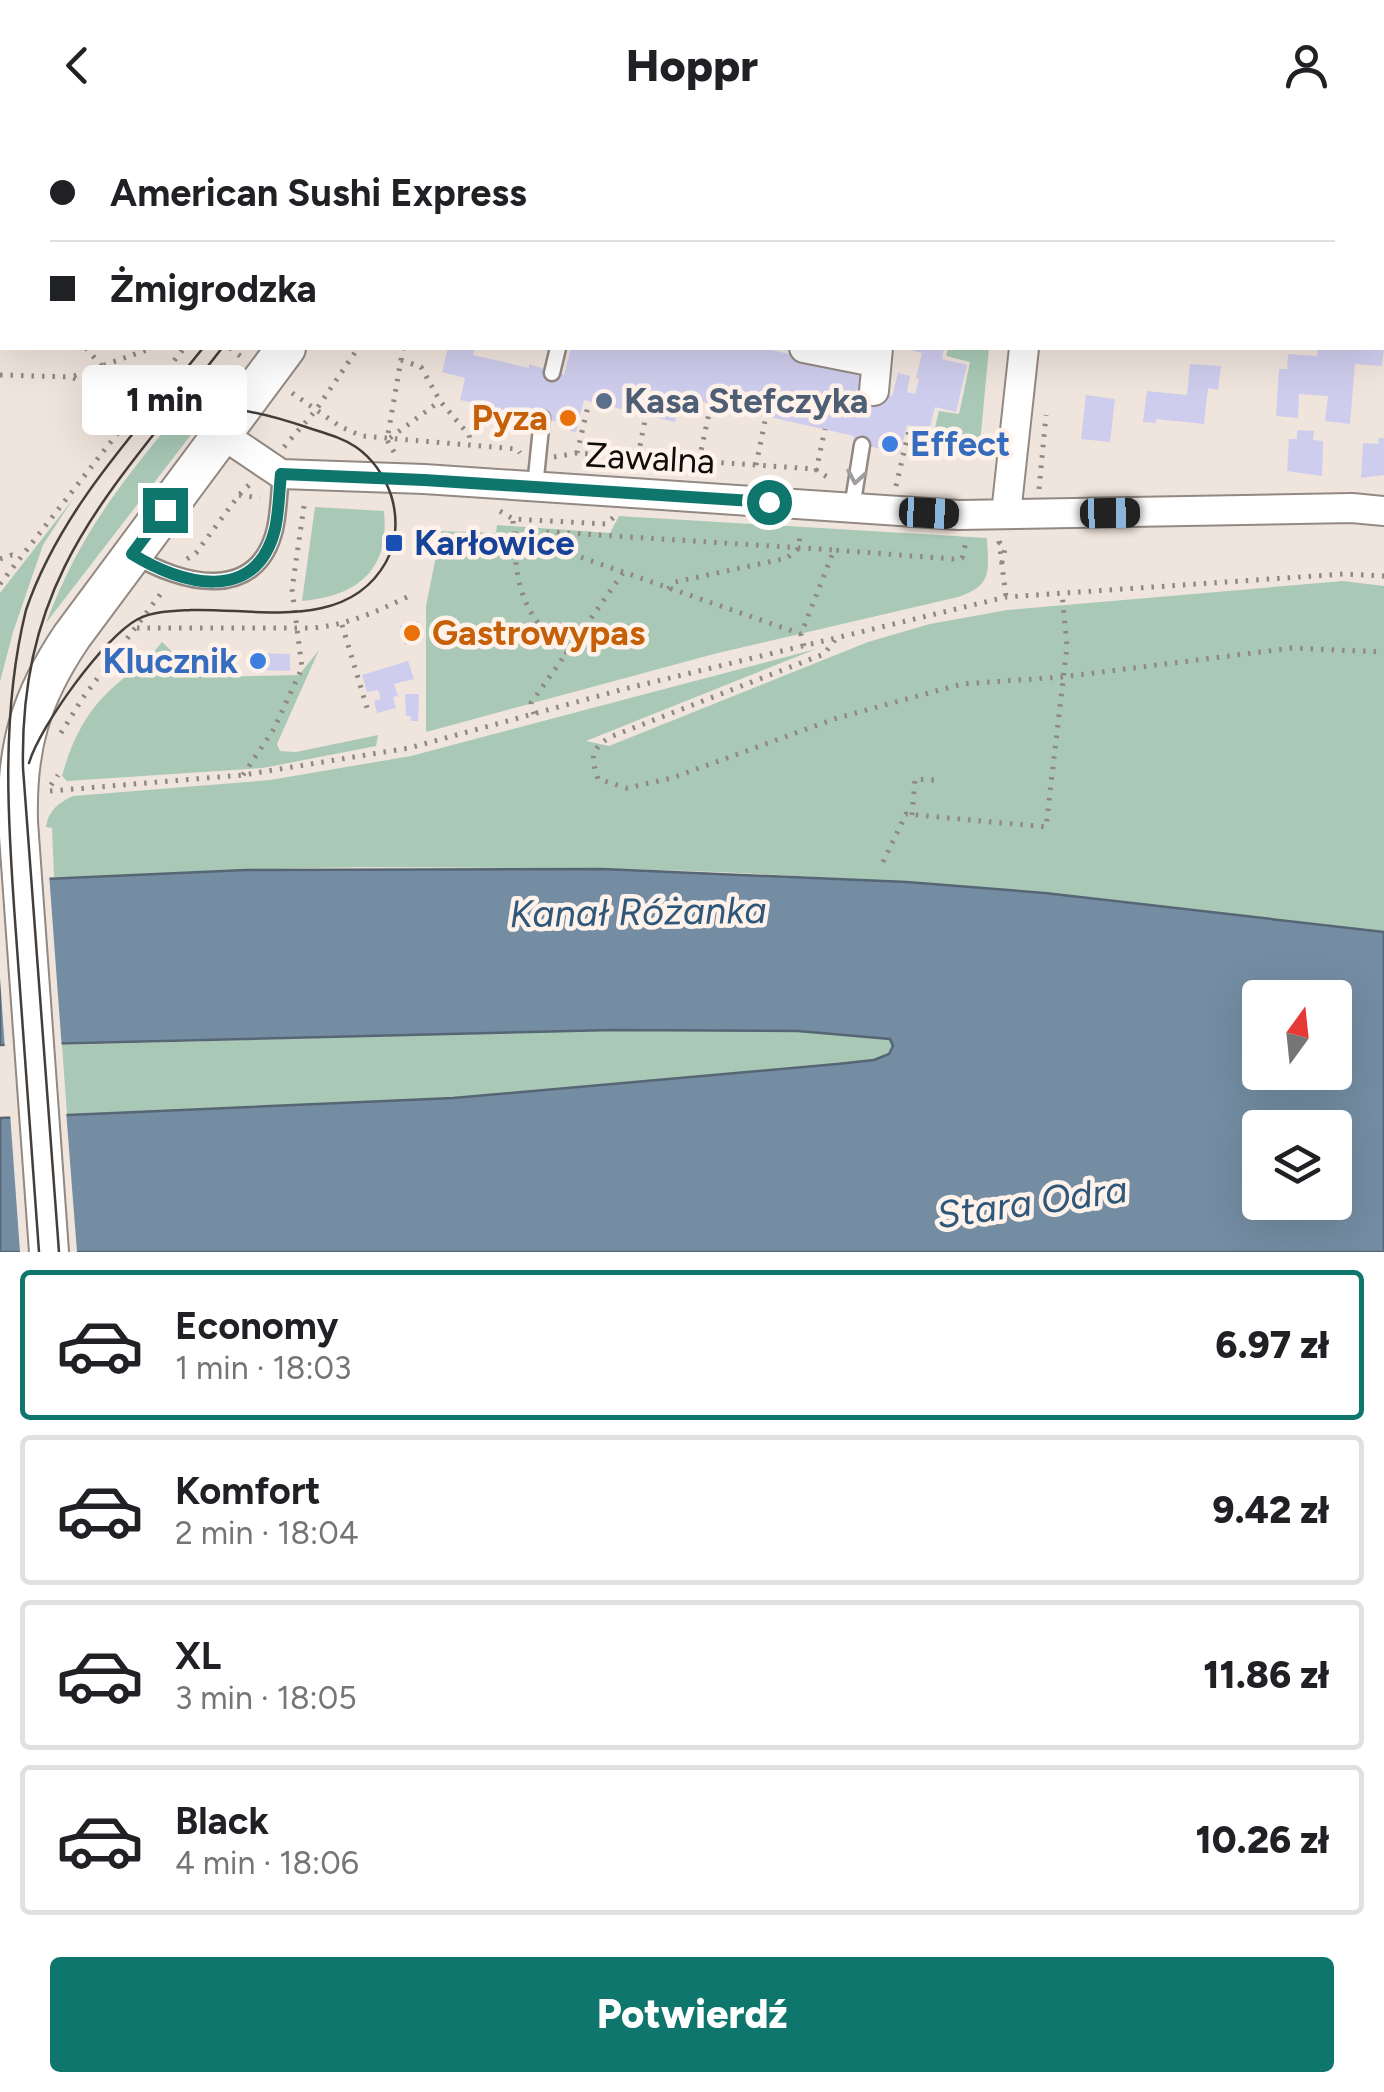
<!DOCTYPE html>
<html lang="pl">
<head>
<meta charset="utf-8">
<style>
	:root { --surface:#fff; --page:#f2f2f2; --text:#202124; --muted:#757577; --line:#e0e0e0; --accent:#0f766e }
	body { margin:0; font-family:Figtree,sans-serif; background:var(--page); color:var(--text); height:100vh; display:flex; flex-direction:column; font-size:38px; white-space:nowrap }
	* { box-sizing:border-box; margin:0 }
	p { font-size:32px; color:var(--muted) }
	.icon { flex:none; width:55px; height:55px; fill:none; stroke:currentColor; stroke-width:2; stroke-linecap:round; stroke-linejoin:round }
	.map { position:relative; height:1122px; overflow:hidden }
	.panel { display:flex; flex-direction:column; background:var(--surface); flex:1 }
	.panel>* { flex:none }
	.guide { position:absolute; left:0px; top:0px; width:1385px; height:220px; box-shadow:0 10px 40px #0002; display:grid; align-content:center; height:220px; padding:0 50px; background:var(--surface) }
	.needle { width:65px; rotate:15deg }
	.controls { position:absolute; left:1242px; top:850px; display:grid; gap:20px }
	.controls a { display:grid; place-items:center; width:110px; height:110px; border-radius:10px; background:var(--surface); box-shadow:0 10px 40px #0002; font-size:50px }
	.end { position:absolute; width:45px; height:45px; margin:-22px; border:12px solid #0f766e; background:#fff; box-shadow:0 0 0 5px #fff }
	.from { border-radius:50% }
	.bubble { position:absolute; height:70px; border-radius:10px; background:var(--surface); box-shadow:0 10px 40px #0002; font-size:32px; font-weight:800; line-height:70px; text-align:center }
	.car { position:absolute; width:30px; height:60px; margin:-30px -15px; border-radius:12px; box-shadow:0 0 8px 2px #0007; background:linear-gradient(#222 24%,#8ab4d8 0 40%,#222 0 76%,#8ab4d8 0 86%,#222 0) }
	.guide b { display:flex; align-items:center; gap:35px; height:95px; font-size:38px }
	.guide b+b { border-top:2px solid var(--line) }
	.guide i { width:25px; height:25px; background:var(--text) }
	ul { padding:18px 0 0; list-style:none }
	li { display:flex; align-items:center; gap:30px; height:150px; margin:0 20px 15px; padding:0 30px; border:5px solid var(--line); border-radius:10px }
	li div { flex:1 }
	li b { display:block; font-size:38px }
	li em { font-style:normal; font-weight:800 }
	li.active { border-color:var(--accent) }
	li>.icon { width:90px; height:90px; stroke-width:1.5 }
	.cta { display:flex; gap:20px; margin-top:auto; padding:20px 50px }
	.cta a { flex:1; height:115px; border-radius:10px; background:var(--accent); color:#fff; font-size:40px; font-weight:800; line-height:115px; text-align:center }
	header { display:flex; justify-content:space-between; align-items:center; height:130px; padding:0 50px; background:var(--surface); font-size:45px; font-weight:800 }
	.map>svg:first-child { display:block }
	.green { fill:#a9c9b6 }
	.water { fill:#748da3; stroke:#566675; stroke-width:2.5; fill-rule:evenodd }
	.pier { fill:#f0e5dd }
	.building { fill:#cfcded }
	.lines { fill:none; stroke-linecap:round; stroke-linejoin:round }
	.lane-casing { stroke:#938982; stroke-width:19 }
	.street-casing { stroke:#938982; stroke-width:32 }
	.secondary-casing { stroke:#938982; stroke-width:42 }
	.path { stroke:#908883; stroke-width:5; stroke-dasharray:2.5 8; stroke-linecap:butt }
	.lane { stroke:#fff; stroke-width:14 }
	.street { stroke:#fff; stroke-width:28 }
	.secondary { stroke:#fff; stroke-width:38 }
	.tram { stroke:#443e3b; stroke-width:2.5 }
	.oneway { stroke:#9f9e9d }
	.route { stroke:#0f766e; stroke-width:12 }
	.service-dot { fill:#5c6f8a; stroke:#fef2ea; stroke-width:4 }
	.food-dot { fill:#e8710a; stroke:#fef2ea; stroke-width:4 }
	.shop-dot { fill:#3f7fe0; stroke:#fef2ea; stroke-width:4 }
	.transit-dot { fill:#1a4fb4; stroke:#fef2ea; stroke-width:4 }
	.labels { text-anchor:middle; stroke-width:9; stroke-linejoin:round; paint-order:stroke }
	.service-label { font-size:35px; font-weight:bold; fill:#4e5e75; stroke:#fef2ea; text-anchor:start }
	.food-label { font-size:35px; font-weight:bold; fill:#c56008; stroke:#fef2ea; text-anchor:end }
	.shop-label { font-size:35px; font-weight:bold; fill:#366cbe; stroke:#fef2ea; text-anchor:start }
	.street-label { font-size:35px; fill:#100c0a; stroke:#fef2ea }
	.transit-label { font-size:35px; font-weight:bold; fill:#164399; stroke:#fef2ea; text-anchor:start }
	.water-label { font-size:38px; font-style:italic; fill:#2e577a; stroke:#fef2ea }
</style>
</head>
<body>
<header><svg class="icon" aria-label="back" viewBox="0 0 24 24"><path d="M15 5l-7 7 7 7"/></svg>Hoppr<svg class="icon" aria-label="person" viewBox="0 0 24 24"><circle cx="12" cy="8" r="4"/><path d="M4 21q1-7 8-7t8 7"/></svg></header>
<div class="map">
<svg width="1384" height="1122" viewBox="0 0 1384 1122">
	<rect width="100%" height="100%" fill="#f0e5dd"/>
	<!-- green -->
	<path class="green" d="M948,218H989L980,314L934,302L939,281L959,284L970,232L946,226Z
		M207,284L46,493C77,411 113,363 168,296L177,290Z
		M73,369L43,415L13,502L0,552V463Z
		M315,377L384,381C390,440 358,466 302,471Z
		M619,386L987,408C988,440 994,455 958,467L714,524L426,602V476L441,401L496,403L497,395L610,403Z
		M1343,451L1384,456V802C1123,772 862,742 599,739C481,738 361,735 243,740C180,743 117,747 54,747L52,698L46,697C48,681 59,672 73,666L270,650L411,626L816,519L586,611L609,616L868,512L930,494L1007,480Z
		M162,512L186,535L212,547L299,545L319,520L277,614L280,621L296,622L378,605L376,616L263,638L67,651L62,646C71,613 84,585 109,561C127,544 147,532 162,512Z
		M612,900L798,901L891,909L893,916L889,924L874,930L837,934L453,968L67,985L62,915Z"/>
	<!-- water -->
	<path class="water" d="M602,739L907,752L1045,763L1384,802V1122H0V988L453,968L837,934L874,930L889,924L893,916L890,909L798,901L612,900L0,915V751L246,740ZM1260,868H1335V942H1260ZM1260,998H1335V1072H1260Z"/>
	<!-- pier -->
	<path class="pier" d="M49,743L62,920H5L0,848V746Z
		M66,980L77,1122H20L10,983Z"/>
	<!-- building -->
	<path class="building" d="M448,218H475L473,225L529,238V234L564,245L571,218H678L691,220L692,218H762L847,237V243L868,248L865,259L892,266L898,243L910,246L907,262L915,264L919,249L916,248L922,223L904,218H944L942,229L967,235L956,282L935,277L929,300L907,295L900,324L853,312L854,306L681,267L675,292L584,270L576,302L570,301L571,296L554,291L460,270L465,248L442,242Z
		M1318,218H1384L1382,236L1355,234L1350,294L1325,291L1328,266L1299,264L1298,288L1276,286L1279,239H1287L1288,224L1317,226Z
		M1190,234L1221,236L1218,260L1208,258L1204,294L1156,289V293L1143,292L1147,261L1187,265Z
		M1086,265L1115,269L1110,312L1081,309Z
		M1297,300L1314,301L1313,310L1323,311L1322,346L1287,341L1289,309H1297Z
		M1379,308H1384V345L1361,348L1363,313L1378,314Z
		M418,491L423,510L405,515L400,496Z
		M249,523L290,524V541L249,540Z
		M408,531L414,549L394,554L398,566L393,567L396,578L377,583L374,571L381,569L378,560L367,562L362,545Z
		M405,564H419L418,591H411L410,586H406Z"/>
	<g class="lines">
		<defs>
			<path id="lane" d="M834,0L837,2
				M0,193H2
				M552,243L558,218
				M535,357L542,288
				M852,378L862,315
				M133,425C181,454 257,474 275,399C279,381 279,362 281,344"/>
			<path id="street" d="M1047,2V0
				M804,218L874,232
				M874,261L878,218
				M223,305L281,344L424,349L959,385L1352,378L1384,381
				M1006,384L1024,218"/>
			<path id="secondary" d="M379,2V0
				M49,1122L18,692C16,618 30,568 72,506L286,218"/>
		</defs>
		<!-- lane casing -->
		<use href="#lane" class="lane-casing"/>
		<!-- street casing -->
		<use href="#street" class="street-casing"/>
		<!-- secondary casing -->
		<use href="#secondary" class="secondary-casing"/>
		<!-- path -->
		<path class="path" d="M747,0L759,2
			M282,2V0
			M330,2L331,0
			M443,2V0
			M556,2V0
			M1014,2V0
			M86,218L126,264V269
			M230,218L243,228
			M401,230L421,237L440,271L469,305L471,315
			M0,245L71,247L131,273
			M74,246L152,218
			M292,263L341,297L362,306L517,319L520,323
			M390,308L440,271
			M284,317L316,280L358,218
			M394,322L387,310L403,218
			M577,323L589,272
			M638,326L646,285
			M554,327L577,323L815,339L830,349
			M699,330L711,274
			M756,335L766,286
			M816,341L825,299
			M896,356L910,296
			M1039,359L1046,285
			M239,365L260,368
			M500,381L513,389L606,394L614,387
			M513,391L514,404L801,504
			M999,411L1006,467
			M999,412L1005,419L1002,432
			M0,429L12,425L19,428
			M187,429L196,423L239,365L250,354
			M0,454L184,218
			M668,459L675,452L787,428L799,418L800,402
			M342,495L368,581
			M137,498H314C349,494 376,482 407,467
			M835,510L824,524L610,607C590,620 591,627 598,649L627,658L672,648L837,588L962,554L1062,547L1292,518L1384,522
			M804,516L801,504L834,420L953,429L962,428L966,412
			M567,523C524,485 516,461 514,404L552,402L834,420
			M534,584L531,573L623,443
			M61,603L82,569L165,458
			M243,645L274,599L302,538L292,459L305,369
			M51,655L58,645
			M50,661L243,645L409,618L624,559L1006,467L1344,444L1384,446
			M912,685L915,649L935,650
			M883,732L906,684L1046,697L1067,516L1062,463"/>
		<!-- lane -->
		<use href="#lane" class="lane"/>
		<!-- street -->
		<use href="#street" class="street"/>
		<!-- secondary -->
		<use href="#secondary" class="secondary"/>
		<!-- tram -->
		<path class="tram" d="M301,2V0
			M317,2L318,0
			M29,633C40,596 104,507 138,489C154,481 173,481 191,480C257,478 347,502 386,432C397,412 398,387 391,365C384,345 373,329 356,317C341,307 324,303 306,297C258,281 216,270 166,288
			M39,1122C31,1016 24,910 16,804C8,697 0,585 26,480C60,380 138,299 203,218
			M59,1122L23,638C19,443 112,361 222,218"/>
	</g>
	<!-- one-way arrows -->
	<defs><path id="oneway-chevron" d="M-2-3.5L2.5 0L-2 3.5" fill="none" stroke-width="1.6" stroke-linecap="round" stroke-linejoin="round" transform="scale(2.5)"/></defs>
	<use class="oneway" href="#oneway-chevron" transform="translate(856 347) rotate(100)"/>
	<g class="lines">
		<!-- route -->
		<path class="route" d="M165,380L132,424C180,454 256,476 275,399C279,382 279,362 281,344L424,350L769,372"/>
	</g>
	<!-- markers -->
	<circle class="service-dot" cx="604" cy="271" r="10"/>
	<g class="food-dot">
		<circle cx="568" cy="288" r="10"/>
		<circle cx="412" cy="503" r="10"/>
	</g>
	<g class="shop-dot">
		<circle cx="890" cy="314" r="10"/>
		<circle cx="258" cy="531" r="10"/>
	</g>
	<rect class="transit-dot" x="384" y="403" width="20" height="20" rx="5"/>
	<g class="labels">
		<!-- service labels -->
		<g class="service-label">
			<text x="624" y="283">Kasa Stefczyka</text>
		</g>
		<!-- food labels -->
		<g class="food-label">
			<text x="548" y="300">Pyza</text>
			<text x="432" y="515" text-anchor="start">Gastrowypas</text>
		</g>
		<!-- shop labels -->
		<g class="shop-label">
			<text x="910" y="326">Effect</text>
			<text x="238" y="543" text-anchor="end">Klucznik</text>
		</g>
		<!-- street labels -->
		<g class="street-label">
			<text transform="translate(650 328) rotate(3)" y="12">Zawalna</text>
		</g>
		<!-- transit labels -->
		<g class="transit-label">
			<text x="414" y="425">Karłowice</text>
		</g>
		<!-- water labels -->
		<g class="water-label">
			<text transform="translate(638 782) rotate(-1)" y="13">Kanał Różanka</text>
			<text transform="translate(1032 1072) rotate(-8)" y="13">Stara Odra</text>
		</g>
	</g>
</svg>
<div class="controls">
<a><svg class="needle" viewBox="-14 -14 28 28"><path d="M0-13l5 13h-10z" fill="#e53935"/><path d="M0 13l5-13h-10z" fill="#757577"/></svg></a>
<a><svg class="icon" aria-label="layers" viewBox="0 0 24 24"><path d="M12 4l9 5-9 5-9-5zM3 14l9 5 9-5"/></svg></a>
</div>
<i class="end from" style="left:769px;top:372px"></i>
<i class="end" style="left:165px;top:380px"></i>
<div class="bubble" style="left:82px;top:235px;width:165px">1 min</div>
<i class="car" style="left:929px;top:383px;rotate:93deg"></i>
<i class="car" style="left:1110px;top:383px;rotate:89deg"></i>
<div class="guide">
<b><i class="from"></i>American Sushi Express</b>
<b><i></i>Żmigrodzka</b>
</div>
</div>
<section class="panel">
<ul>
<li class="active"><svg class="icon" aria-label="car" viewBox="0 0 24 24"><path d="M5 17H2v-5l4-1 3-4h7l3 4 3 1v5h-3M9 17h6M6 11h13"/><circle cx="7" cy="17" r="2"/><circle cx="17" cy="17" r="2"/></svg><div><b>Economy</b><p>1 min · 18:03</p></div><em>6.97 zł</em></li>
<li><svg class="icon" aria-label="car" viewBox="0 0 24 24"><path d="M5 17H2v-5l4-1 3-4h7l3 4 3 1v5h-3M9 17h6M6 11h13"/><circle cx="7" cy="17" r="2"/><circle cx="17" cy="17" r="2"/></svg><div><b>Komfort</b><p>2 min · 18:04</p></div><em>9.42 zł</em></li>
<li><svg class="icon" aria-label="car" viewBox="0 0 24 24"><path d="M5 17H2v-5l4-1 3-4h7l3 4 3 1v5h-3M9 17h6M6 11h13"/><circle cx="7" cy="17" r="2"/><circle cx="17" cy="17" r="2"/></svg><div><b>XL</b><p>3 min · 18:05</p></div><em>11.86 zł</em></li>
<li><svg class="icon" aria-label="car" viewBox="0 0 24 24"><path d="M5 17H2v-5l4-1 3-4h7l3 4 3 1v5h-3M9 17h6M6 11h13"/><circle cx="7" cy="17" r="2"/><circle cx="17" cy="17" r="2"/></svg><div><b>Black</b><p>4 min · 18:06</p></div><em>10.26 zł</em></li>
</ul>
<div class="cta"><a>Potwierdź</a></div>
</section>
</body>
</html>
